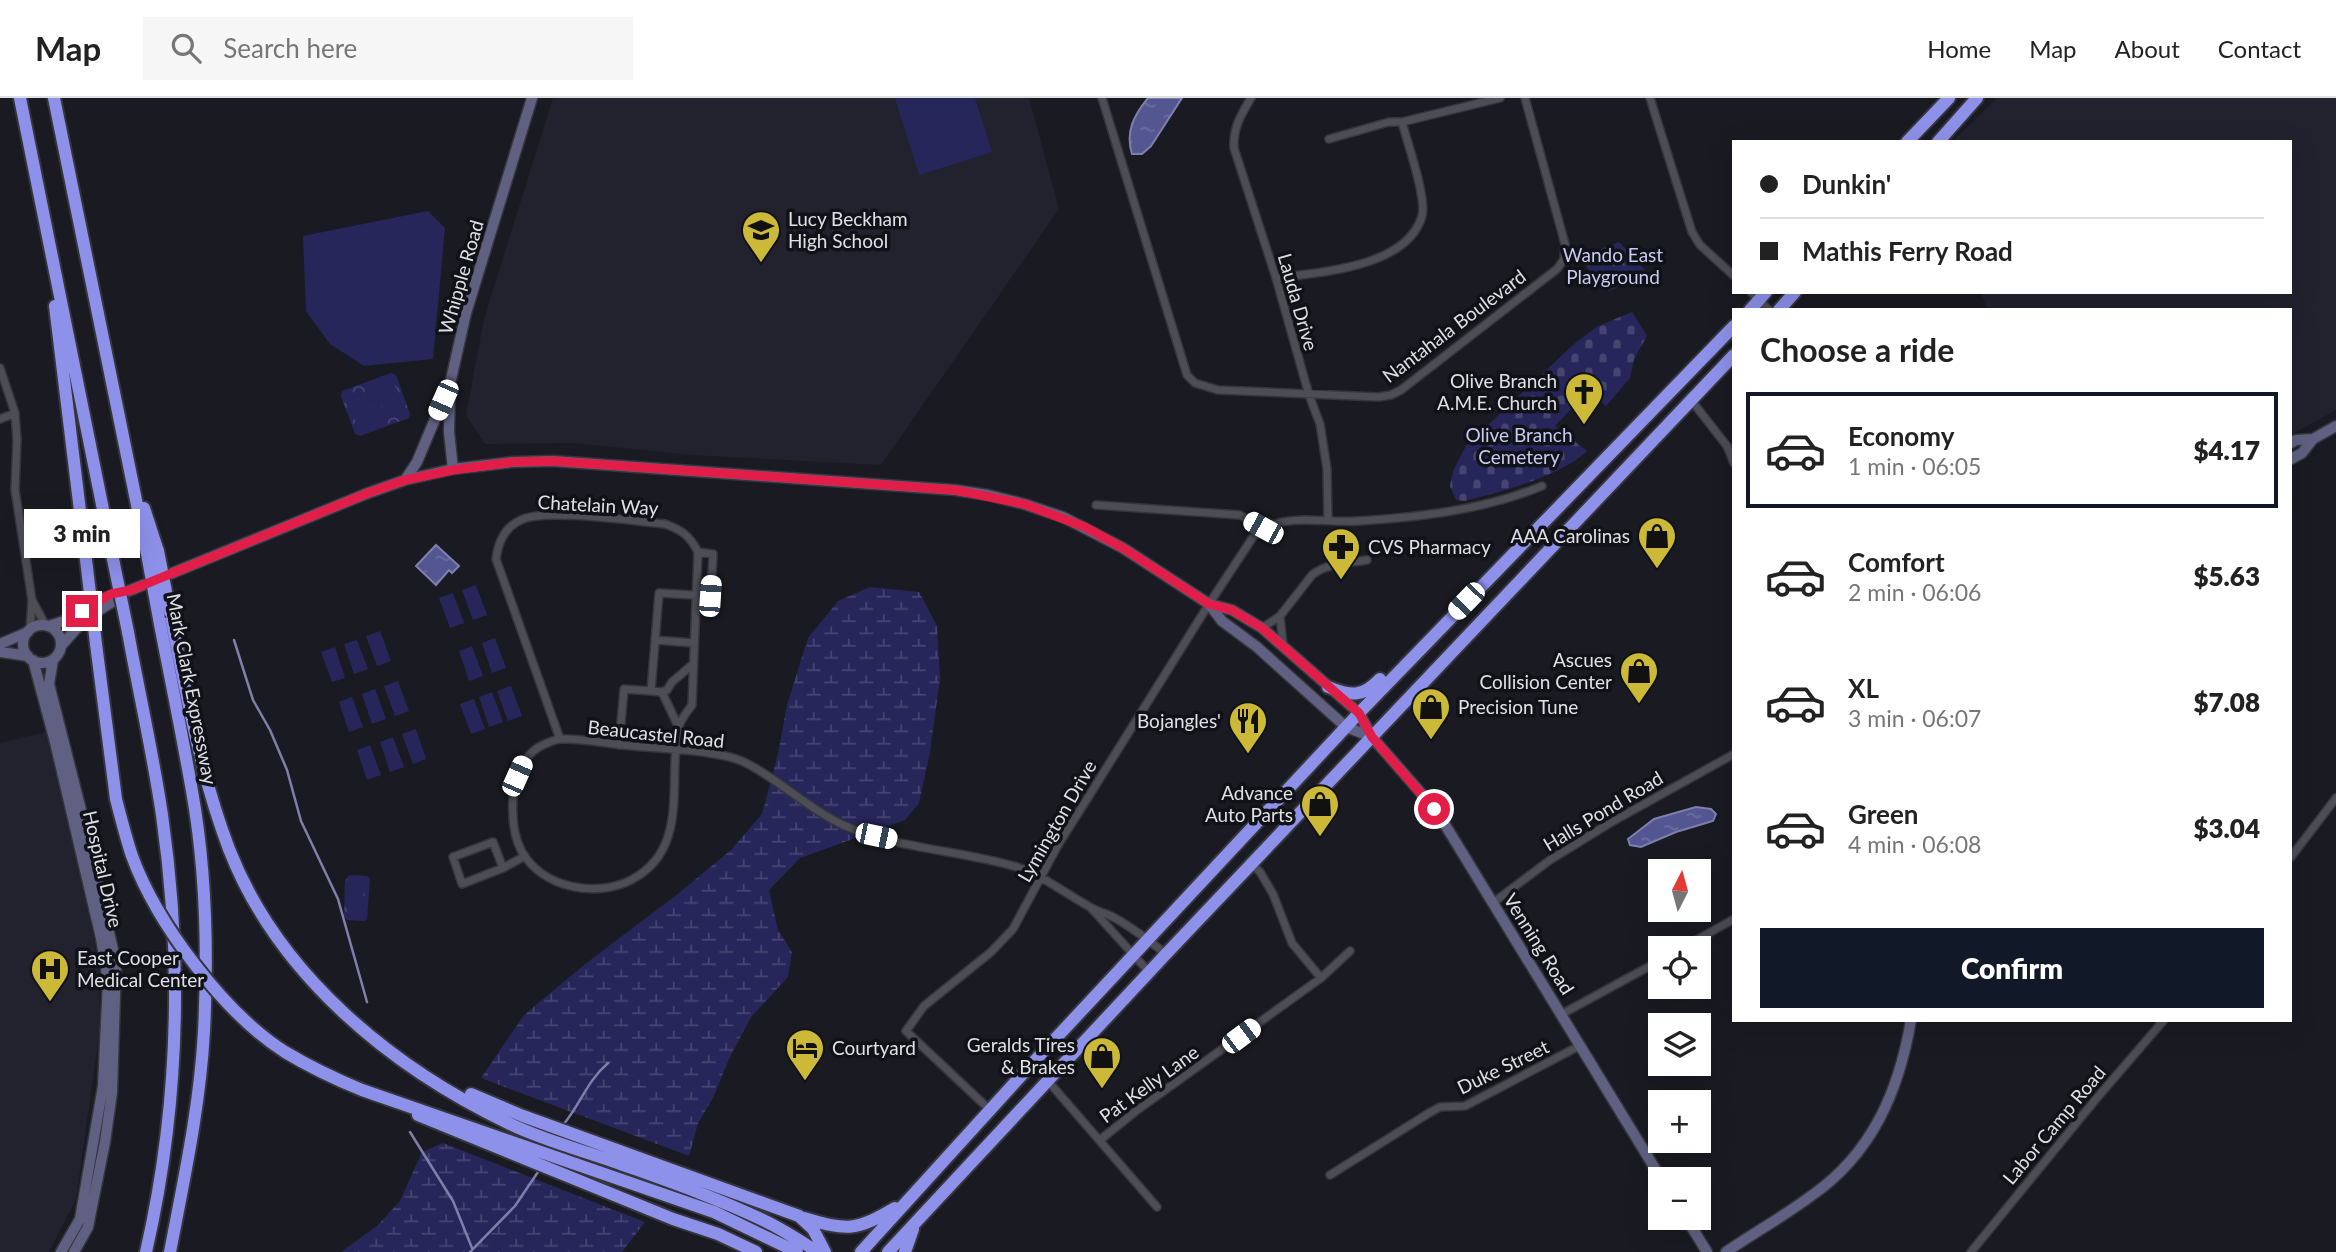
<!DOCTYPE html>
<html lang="en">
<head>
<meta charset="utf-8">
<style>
	:root { --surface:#fff; --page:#f6f6f6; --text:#222; --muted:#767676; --line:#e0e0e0; --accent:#111827 }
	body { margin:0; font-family:Lato,sans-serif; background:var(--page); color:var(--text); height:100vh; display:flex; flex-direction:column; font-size:26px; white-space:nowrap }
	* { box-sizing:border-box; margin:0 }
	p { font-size:23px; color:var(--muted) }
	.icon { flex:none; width:38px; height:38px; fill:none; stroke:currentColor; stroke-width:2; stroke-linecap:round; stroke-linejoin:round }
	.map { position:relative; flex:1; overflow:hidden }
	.sheet { position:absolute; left:1732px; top:210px; width:560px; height:714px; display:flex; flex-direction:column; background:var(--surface); border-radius:0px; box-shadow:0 7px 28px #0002 }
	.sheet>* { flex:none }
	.top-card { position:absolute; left:1732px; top:42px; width:560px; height:154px; border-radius:0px; box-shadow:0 7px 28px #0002; display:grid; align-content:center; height:154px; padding:0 28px; background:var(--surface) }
	.needle { width:46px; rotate:6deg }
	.tools { position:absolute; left:1648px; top:761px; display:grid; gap:14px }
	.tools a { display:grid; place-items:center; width:63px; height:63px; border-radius:0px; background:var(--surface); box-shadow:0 7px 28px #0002; font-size:35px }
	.end { position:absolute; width:32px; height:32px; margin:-16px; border:9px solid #e11d48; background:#fff; box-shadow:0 0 0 4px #fff }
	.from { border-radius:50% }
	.bubble { position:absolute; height:49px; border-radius:0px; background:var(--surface); box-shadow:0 7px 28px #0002; font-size:23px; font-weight:800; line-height:49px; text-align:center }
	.car { position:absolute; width:21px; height:42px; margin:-21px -10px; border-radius:9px; box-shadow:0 0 5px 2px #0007; background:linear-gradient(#fff 24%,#345 0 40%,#fff 0 76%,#345 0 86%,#fff 0) }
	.top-card b { display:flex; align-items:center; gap:24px; height:66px; font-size:26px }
	.top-card b+b { border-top:2px solid var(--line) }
	.top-card i { width:18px; height:18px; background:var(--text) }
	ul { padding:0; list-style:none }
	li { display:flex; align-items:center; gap:21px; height:116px; margin:0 14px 10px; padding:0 14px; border:4px solid transparent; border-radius:0px }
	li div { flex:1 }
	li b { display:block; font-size:26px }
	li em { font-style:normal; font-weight:800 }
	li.active { border-color:var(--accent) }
	li>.icon { width:63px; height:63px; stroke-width:1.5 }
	h2 { padding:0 28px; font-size:32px; line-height:84px }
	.button { display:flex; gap:14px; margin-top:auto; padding:14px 28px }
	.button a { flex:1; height:80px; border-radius:0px; background:var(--accent); color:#fff; font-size:28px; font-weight:800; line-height:80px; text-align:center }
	header { display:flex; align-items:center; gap:42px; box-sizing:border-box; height:98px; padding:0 35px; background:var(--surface); border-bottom:2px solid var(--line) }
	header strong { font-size:33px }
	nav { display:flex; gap:38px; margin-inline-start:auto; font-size:24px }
	.search { width:490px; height:63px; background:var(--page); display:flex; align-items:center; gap:18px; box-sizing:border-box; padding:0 24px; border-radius:0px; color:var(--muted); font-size:26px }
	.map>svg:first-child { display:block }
	.built { fill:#21222e }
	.wetland { fill:url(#wetland-marsh) }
	.cemetery { fill:url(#cemetery-stones) }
	.park { fill:url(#park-crowns) }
	.pitch { fill:#27265a }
	.water { fill:url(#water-ripples); stroke:#7e7fab; stroke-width:2 }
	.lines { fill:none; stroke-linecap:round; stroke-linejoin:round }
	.stream { stroke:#7e7fab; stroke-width:2.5 }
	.street-casing { stroke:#35363b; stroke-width:10 }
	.secondary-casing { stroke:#35363b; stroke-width:13 }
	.highway-casing { stroke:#35363b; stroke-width:16 }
	.street { stroke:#4c4d55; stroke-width:7 }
	.secondary { stroke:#606182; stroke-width:10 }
	.highway { stroke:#8d91ea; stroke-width:12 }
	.highway-bridge-casing { stroke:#35363b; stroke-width:16; stroke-linecap:butt }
	.highway-bridge { stroke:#8d91ea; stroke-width:12 }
	.route { stroke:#e11d48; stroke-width:9 }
	.labels { text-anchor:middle; stroke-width:7; stroke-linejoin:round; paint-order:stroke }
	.poi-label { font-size:19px; fill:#dfe0e5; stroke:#111218; text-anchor:end }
	.park-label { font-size:19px; fill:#c8cbf0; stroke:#111218 }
	.street-label { font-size:19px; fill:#dfe0e5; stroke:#111218 }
</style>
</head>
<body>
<header>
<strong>Map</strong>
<div class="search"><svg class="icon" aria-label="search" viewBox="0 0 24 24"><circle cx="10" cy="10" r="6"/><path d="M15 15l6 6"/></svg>Search here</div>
<nav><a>Home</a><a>Map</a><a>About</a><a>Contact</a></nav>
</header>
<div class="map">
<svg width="2336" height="1154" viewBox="0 0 2336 1154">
	<defs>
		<pattern id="wetland-marsh" width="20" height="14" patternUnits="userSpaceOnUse" patternTransform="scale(1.75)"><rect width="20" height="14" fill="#27265a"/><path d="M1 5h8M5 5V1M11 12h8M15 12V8" fill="none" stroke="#464572"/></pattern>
		<pattern id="cemetery-stones" width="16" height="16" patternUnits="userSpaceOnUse" patternTransform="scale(1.75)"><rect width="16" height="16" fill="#27265a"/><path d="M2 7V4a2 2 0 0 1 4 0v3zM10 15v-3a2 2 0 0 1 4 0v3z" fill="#464572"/></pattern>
		<pattern id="park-crowns" width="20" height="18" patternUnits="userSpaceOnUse" patternTransform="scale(1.75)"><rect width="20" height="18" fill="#27265a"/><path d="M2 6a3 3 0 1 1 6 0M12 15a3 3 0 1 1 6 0" fill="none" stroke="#464572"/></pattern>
		<pattern id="water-ripples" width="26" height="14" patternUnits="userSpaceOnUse" patternTransform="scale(1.75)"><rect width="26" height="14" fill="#545692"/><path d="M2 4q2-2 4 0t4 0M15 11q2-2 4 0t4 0" fill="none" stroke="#6c6ea1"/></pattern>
	</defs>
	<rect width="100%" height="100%" fill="#1a1b22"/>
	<!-- built -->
	<path class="built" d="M553,0H1029L1059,111L881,367L692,357L574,345L485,346L466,317L484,221Z
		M1997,0H2336V312L2291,337V212H1989L1980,194H2291V44H1952Z
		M47,634L94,839L99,880L100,931L76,1101L49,1154H0V645Z"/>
	<!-- wetland -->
	<path class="wetland" d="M870,489L919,494L937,528L940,580L930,654L919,705L905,722L800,760L769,792L778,832L792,854L788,879L751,919L729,961L713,1000L698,1025L689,1058L481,980L524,917L584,867L679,795L731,752L762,716L778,656L787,607L808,540L838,503Z
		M443,1045L645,1124L622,1154H341L377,1128L400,1103L422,1054Z"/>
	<!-- cemetery -->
	<path class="cemetery" d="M1632,214L1647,238L1634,261L1630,280L1606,308L1588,293L1555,328L1587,353C1560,379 1501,393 1465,403L1456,402L1450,388L1453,373L1466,348L1573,247L1596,229Z"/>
	<!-- park -->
	<path class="park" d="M1619,144L1647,174L1609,193L1578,160Z
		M391,275L396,277L410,316L409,320L360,338L355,336L341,298L342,293Z
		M349,777L367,778L370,781L367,821L364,823L347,822L344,818L345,783Z"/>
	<!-- pitch -->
	<path class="pitch" d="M895,0H975L992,54L919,77Z
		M428,113L445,130L433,261L364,268L330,246L306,213L303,138Z
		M393,283L404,312L390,318L379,289Z
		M375,290L386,320L376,324L365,294Z
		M360,296L372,325L358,330L347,301Z
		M476,487L487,517L473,522L462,492Z
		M453,495L464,525L450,530L439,500Z
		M380,533L391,563L377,568L366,538Z
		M495,540L506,570L492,575L482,545Z
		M357,542L368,571L354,576L344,546Z
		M472,548L483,578L469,583L459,553Z
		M335,549L345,580L332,584L321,554Z
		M398,583L409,613L395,618L384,588Z
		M511,588L522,618L508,623L497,593Z
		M375,591L386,621L372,626L362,596Z
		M492,594L503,624L489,629L479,599Z
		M352,599L363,629L349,634L339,604Z
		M474,601L485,631L471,636L460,606Z
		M416,631L426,661L413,666L402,636Z
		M393,639L404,669L390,674L380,644Z
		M370,647L381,677L367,682L357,652Z
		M350,785L364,786L362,818L347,817Z"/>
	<!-- water -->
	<path class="water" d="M1148,0H1182L1151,48L1142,56H1132C1125,34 1134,17 1148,0Z
		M436,447L459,468L452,475L449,472L436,487L416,468Z
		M1696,709L1711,711L1716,716L1713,723L1676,734L1641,749L1630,747L1628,741L1654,721Z"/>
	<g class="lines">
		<!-- stream -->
		<path class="stream" d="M234,542L253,602L270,632L287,672L301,723L338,801L367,904
			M563,1027C580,1007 587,983 608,965
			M410,1034L453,1103L472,1150
			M470,1154L515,1108L540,1071"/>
		<defs>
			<path id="street" d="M1102,0L1187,277L1195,285L1218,292L1378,299L1391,297L1401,292L1557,171L1564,161L1565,146L1525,0
				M1251,0C1241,17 1233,29 1234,50L1276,180L1309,297L1320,326L1327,371L1328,422
				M1650,0L1692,134L1700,147L1734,178
				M1329,41L1389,24H1402L1500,0
				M1276,180C1319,174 1407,170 1422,118C1427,100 1407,44 1402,24
				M1751,194L1769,212
				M0,270L15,315L17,342L15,392L32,502
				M1691,302L1727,348L1734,365
				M0,321L15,315
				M1096,407L1240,417L1263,430C1294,416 1324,425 1358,423C1420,419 1484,412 1542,388
				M1280,518L1283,547
				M1262,530L1280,518L1312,477C1327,465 1348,465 1367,462
				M30,531L32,502L46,528
				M655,542L694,545
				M651,593L662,594L667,592L672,584L693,566
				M662,594L678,628
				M560,641L496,461C498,445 505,429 521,422C545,410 634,423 665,426C682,432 690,438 698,454L692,607C687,614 680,622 678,631C668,683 690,752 631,782C596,800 543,790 522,754C513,738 512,717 513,700C513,678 525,654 545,646C550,644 556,641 561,641C581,640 603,645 622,647C655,651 716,651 744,664C779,681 808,711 843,727C897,751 960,752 1017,769C1044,778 1066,796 1090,809C1097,813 1104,815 1111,818C1131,828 1148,842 1166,856
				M619,647L624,591L651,593L659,495L711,498L713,456L698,454
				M2291,759L2336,700
				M1251,766L1260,774L1273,796L1292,845L1321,880
				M503,770L493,744L453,759L462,786L503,770L525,758
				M1494,804L1550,762L1610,725L1734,656
				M1092,811L1149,874
				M1682,850L1734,821
				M1562,916L1661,862
				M1048,983L1157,1109
				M990,1012L906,933L924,908L991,854L1013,831L1058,747L1087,701L1209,506L1253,439L1263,430
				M1100,1042L1136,1013L1321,880L1350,853
				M1330,1077L1429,1015L1440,1009L1465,1008L1581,947
				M1971,1154L2096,1001L2164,922"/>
			<path id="secondary" d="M2291,345L2296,342L2313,341
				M2291,361L2302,355L2313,341L2336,328
				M453,371L449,334L450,286L466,215L532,0
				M405,382L417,364L448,290
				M1209,506L1222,523L1257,549L1346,629L1372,639
				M23 546a19 19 0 1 1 38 0a19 19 0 1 1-38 0Z
				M49,528L67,522L98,502L131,492L368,395L405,382L453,371L513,364L553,363L955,392L988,397L1024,406L1063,419L1123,450L1209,506L1232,512L1262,530L1359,615L1372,639L1427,702L1444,725L1662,1082
				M0,546L28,534
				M61,548L85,521L125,496
				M0,554L28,558
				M33,562L55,644L101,840L108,884L103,988L80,1121L61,1154
				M53,562L49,586L83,720L116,865L112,994L105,1044L88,1129L74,1154
				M1686,1120L1707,1154
				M1726,1154C1754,1135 1784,1118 1811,1098C1872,1056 1899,993 1911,922"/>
			<path id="highway" d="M20,0L114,466
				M54,0L147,456
				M1907,44L1949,0
				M1938,44L1977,0
				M55,208L87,470
				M1750,212L1766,194
				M1779,212L1795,194
				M144,410L158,453
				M170,514C186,594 200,675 229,751C278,877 391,969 510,1026C543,1042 581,1052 615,1064C665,1082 715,1099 763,1122C782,1131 800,1143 818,1154
				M159,521C170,578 182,636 192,693C206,771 208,854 204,933C200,1008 184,1081 170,1154
				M128,534C139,595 153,656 162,717C183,863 179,1010 146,1154
				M96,546L116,701
				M1328,589C1351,598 1362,600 1380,581
				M362,992L714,1114L797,1154
				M471,996L523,1018L799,1118L813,1131L825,1154
				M418,1017L673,1121L718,1136L756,1154
				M804,1120C848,1133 856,1133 895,1110
				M861,1154L1029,969L1359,615L1734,228
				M888,1154L1166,856L1734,257
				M905,1154L913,1131"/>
		</defs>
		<!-- street casing -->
		<use href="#street" class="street-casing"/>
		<!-- secondary casing -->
		<use href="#secondary" class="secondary-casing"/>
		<!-- highway casing -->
		<use href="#highway" class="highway-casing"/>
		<!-- street -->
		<use href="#street" class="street"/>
		<!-- secondary -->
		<use href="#secondary" class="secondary"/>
		<!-- highway -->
		<use href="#highway" class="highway"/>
		<defs>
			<path id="highway-bridge" d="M158,453L170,514
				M147,456L159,521
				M114,466L128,534
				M87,470L96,546
				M116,701C121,720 126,740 132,758C157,826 224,915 285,954C310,969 335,981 362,992"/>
		</defs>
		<!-- highway-bridge casing -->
		<use href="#highway-bridge" class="highway-bridge-casing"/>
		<!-- highway-bridge -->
		<use href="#highway-bridge" class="highway-bridge"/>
	</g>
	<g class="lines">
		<!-- route -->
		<path class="route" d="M82,513L111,496L131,492L368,395L405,382L453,372L513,364L553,363L955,392L1024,406L1085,429L1123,450L1209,506L1232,512L1262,530L1359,615L1372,639L1434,711"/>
	</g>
	<!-- icons -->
	<defs>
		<symbol id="school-pin" viewBox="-11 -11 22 30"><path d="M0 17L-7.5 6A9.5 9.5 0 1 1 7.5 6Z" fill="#ccb938" stroke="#111218"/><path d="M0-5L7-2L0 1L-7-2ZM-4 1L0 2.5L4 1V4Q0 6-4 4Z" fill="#111"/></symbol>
		<symbol id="church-pin" viewBox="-11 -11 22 30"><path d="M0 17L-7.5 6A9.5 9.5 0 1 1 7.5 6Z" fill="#ccb938" stroke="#111218"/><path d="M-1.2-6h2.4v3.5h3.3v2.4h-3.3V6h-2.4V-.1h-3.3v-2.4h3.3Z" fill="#111"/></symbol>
		<symbol id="shop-pin" viewBox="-11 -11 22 30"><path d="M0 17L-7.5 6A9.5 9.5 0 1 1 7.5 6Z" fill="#ccb938" stroke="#111218"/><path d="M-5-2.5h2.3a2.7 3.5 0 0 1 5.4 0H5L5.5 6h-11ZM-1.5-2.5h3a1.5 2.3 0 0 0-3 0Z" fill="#111"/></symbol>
		<symbol id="pharmacy-pin" viewBox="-11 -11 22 30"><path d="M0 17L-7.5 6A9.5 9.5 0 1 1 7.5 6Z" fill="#ccb938" stroke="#111218"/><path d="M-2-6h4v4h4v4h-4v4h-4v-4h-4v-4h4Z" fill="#111"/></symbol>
		<symbol id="restaurant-pin" viewBox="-11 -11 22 30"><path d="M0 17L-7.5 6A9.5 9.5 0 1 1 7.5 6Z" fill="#ccb938" stroke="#111218"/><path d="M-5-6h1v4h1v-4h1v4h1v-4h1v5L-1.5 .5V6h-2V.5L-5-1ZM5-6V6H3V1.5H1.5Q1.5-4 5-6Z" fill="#111"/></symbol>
		<symbol id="hospital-pin" viewBox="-11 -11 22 30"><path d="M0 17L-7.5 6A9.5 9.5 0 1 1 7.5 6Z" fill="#ccb938" stroke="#111218"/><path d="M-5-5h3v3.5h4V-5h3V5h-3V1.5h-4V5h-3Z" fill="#111"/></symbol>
		<symbol id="hotel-pin" viewBox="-11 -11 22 30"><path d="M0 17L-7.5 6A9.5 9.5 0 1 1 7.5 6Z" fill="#ccb938" stroke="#111218"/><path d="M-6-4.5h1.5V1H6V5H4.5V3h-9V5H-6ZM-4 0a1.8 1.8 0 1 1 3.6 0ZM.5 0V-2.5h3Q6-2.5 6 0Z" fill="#111"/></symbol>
	</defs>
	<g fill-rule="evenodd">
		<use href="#school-pin" x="739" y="110" width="44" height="60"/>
		<use href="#church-pin" x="1562" y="272" width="44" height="60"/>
		<use href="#shop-pin" x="1635" y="416" width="44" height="60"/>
		<use href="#pharmacy-pin" x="1319" y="427" width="44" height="60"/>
		<use href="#shop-pin" x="1617" y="551" width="44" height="60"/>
		<use href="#shop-pin" x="1409" y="587" width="44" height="60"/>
		<use href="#restaurant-pin" x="1226" y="601" width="44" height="60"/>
		<use href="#shop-pin" x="1298" y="684" width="44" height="60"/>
		<use href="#hospital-pin" x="28" y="849" width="44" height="60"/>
		<use href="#hotel-pin" x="783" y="928" width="44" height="60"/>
		<use href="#shop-pin" x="1080" y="936" width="44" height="60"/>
	</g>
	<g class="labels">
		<!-- poi labels -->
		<g class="poi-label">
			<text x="788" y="128" text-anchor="start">Lucy Beckham<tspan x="788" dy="22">High School</tspan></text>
			<text x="1557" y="290">Olive Branch<tspan x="1557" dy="22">A.M.E. Church</tspan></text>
			<text x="1630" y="445">AAA Carolinas</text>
			<text x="1368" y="456" text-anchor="start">CVS Pharmacy</text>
			<text x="1612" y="569">Ascues<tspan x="1612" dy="22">Collision Center</tspan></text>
			<text x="1458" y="616" text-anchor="start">Precision Tune</text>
			<text x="1221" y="630">Bojangles'</text>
			<text x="1293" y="702">Advance<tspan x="1293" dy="22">Auto Parts</tspan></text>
			<text x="77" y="867" text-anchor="start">East Cooper<tspan x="77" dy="22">Medical Center</tspan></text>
			<text x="1075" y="954">Geralds Tires<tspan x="1075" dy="22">&amp; Brakes</tspan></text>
			<text x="832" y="957" text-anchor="start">Courtyard</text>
		</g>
		<!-- park labels -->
		<g class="park-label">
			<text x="1613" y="164">Wando East<tspan x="1613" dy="22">Playground</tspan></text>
			<text x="1519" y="344">Olive Branch<tspan x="1519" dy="22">Cemetery</tspan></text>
		</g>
		<!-- street labels -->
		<g class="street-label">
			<text transform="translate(461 179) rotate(-74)" y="7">Whipple Road</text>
			<text transform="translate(1298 204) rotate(74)" y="7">Lauda Drive</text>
			<text transform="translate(1454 228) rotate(-37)" y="7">Nantahala Boulevard</text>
			<text transform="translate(598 407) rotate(3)" y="7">Chatelain Way</text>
			<text transform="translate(192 591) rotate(79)" y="7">Mark Clark Expressway</text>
			<text transform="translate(656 636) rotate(6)" y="7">Beaucastel Road</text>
			<text transform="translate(1603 713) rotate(-31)" y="7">Halls Pond Road</text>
			<text transform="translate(1057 723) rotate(-60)" y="7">Lymington Drive</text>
			<text transform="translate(103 771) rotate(77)" y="7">Hospital Drive</text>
			<text transform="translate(1539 846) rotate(58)" y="7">Venning Road</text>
			<text transform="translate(1503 969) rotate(-26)" y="7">Duke Street</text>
			<text transform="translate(1149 986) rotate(-36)" y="7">Pat Kelly Lane</text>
			<text transform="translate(2054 1027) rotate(-50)" y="7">Labor Camp Road</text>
		</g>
	</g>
</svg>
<div class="tools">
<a><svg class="needle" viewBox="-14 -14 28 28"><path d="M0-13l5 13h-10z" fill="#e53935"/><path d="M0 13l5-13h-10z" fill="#767676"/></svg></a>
<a><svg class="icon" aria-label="locate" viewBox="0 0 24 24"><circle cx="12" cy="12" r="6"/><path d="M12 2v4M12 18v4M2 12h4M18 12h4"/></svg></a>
<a><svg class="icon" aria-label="layers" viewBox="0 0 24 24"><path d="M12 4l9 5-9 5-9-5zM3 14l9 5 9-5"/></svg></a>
<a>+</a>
<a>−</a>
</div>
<i class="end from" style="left:1434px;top:711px"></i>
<i class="end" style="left:82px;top:513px"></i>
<div class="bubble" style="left:24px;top:411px;width:116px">3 min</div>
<i class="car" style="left:443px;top:302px;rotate:204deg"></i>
<i class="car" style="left:1263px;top:430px;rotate:299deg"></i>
<i class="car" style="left:710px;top:498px;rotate:4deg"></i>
<i class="car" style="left:1466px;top:503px;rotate:224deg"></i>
<i class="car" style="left:517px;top:678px;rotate:24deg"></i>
<i class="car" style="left:876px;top:738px;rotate:102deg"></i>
<i class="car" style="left:1241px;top:938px;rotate:53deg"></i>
<div class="top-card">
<b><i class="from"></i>Dunkin'</b>
<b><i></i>Mathis Ferry Road</b>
</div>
<section class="sheet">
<h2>Choose a ride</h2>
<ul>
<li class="active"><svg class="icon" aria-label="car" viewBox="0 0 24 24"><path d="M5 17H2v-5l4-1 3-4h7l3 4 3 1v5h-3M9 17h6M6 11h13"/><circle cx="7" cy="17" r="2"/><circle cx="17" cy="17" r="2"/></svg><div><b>Economy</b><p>1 min · 06:05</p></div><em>$4.17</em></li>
<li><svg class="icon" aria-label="car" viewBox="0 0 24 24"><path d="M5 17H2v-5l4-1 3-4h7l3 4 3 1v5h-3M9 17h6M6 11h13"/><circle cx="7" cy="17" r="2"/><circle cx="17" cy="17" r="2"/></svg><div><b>Comfort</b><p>2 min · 06:06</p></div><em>$5.63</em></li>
<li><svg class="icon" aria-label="car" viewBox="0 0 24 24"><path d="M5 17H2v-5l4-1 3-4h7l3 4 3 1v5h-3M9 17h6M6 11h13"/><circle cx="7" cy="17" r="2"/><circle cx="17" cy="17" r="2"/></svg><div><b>XL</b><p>3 min · 06:07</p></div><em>$7.08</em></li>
<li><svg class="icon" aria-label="car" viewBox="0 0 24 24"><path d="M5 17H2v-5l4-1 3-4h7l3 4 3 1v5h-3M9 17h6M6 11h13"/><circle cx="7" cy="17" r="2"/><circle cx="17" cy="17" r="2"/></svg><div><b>Green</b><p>4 min · 06:08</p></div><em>$3.04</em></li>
</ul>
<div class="button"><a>Confirm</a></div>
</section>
</div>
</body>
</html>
